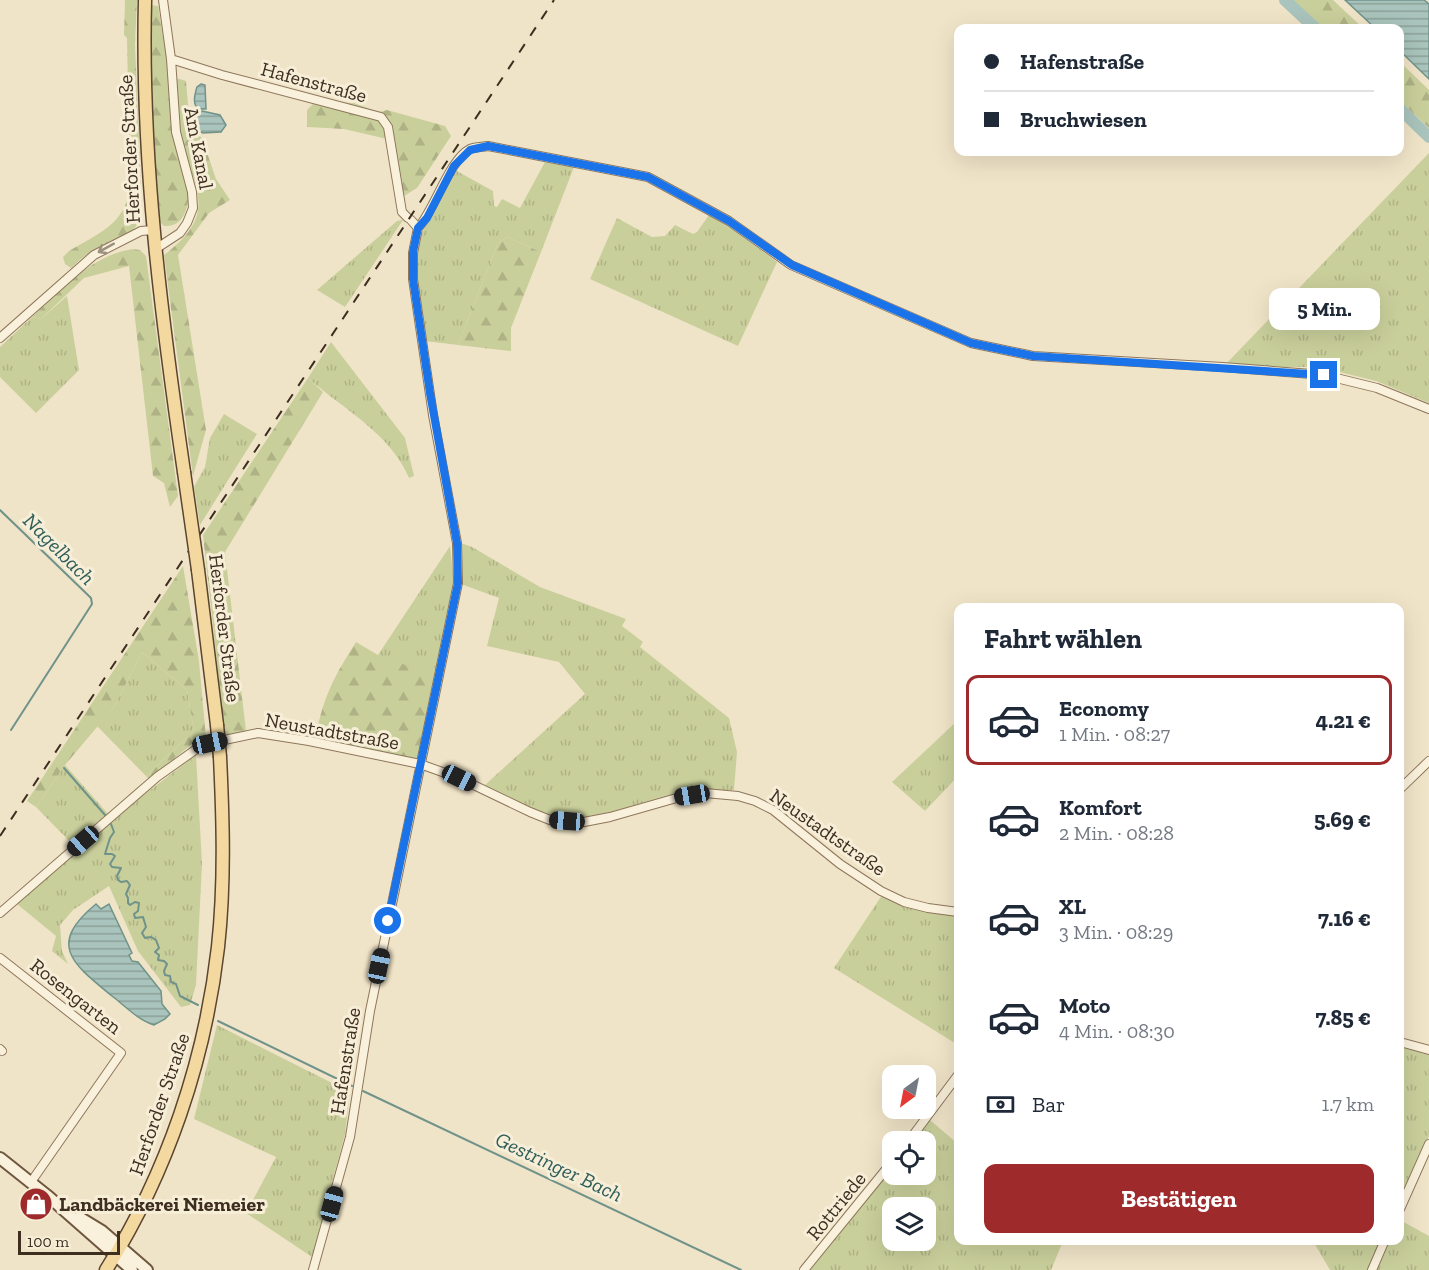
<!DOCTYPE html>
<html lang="de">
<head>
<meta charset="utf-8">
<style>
	:root { --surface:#fff; --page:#f6f6f7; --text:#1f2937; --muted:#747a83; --line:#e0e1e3; --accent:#9e2a2b }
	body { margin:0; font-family:"Zilla Slab",serif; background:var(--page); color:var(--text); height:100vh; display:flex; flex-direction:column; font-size:22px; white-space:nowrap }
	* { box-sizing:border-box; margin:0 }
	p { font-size:20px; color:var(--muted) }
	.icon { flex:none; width:33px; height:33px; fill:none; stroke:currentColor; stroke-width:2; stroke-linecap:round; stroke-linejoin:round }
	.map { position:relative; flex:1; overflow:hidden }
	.panel { position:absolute; left:954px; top:603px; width:450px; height:642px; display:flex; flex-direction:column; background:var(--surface); border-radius:12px; box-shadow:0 6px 24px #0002 }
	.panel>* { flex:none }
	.banner { position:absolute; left:954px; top:24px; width:450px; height:132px; border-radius:12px; box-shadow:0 6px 24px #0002; display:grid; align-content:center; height:132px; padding:0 30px; background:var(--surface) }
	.needle { width:39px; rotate:212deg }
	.tools { position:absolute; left:882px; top:1065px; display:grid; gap:12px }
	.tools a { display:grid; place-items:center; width:54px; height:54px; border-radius:12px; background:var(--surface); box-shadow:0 6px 24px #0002; font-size:30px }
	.scale { position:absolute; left:18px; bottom:15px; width:102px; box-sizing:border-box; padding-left:6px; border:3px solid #3d2e20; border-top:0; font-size:16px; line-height:21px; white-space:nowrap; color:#3d2e20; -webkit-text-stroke:4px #f7eed8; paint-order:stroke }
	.end { position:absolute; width:27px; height:27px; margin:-14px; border:8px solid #1a73e8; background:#fff; box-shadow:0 0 0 3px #fff }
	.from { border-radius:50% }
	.bubble { position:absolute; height:42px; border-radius:12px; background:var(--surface); box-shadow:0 6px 24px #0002; font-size:20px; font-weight:700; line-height:42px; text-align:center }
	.car { position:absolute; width:18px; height:36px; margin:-18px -9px; border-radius:8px; box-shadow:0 0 4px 2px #0007; background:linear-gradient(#222 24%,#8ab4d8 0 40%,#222 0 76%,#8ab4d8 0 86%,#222 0) }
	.banner b { display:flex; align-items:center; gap:21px; height:57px; font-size:22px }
	.banner b+b { border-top:2px solid var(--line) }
	.banner i { width:15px; height:15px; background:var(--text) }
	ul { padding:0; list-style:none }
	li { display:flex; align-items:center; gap:18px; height:90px; margin:0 12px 9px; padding:0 18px; border:3px solid transparent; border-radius:12px }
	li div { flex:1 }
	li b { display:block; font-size:22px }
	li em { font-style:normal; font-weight:700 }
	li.active { border-color:var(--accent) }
	li>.icon { width:54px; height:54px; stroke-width:1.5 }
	h2 { padding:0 30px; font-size:27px; line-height:72px }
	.pay { display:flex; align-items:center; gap:15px; height:66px; padding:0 30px; font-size:22px }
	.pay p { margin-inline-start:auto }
	.action { display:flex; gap:12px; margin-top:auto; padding:12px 30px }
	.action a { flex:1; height:69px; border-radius:12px; background:var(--accent); color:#fff; font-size:24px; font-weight:700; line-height:69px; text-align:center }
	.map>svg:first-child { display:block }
	.grass { fill:url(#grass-tufts); fill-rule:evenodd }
	.forest { fill:url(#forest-firs) }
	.water { fill:url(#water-rules); stroke:#6f938a; stroke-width:1.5 }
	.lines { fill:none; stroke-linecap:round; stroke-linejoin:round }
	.stream { stroke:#6f938a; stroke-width:2 }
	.river { stroke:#a9c4bc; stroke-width:12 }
	.street-casing { stroke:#8d765c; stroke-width:10 }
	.secondary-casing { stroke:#6f573f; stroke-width:14 }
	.primary-casing { stroke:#5b4430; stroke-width:15 }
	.street { stroke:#faf1dc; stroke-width:8 }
	.secondary { stroke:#faf1dc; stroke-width:10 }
	.primary { stroke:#f3d9a0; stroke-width:12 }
	.rail { stroke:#3d2e20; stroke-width:2; stroke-dasharray:10 10; stroke-linecap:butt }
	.primary-bridge-casing { stroke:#5b4430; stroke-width:15; stroke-linecap:butt }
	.primary-bridge { stroke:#f3d9a0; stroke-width:12 }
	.oneway { stroke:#9c907e }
	.route { stroke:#1a73e8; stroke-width:8 }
	.labels { text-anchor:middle; stroke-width:6; stroke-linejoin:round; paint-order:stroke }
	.street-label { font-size:20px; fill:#3d2e20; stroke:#f7eed8 }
	.poi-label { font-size:20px; font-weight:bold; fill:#3d2e20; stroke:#f7eed8; text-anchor:start }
	.water-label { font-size:21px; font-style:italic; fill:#2f5d5a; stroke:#f7eed8 }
</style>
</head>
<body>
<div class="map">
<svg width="1429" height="1270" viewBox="0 0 1429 1270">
	<defs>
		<pattern id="grass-tufts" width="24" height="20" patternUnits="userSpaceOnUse" patternTransform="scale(1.5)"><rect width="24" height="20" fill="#c9cf9b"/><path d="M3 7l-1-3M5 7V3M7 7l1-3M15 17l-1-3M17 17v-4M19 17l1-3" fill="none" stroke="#aeb285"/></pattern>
		<pattern id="forest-firs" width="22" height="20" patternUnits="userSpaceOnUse" patternTransform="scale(1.5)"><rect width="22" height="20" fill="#c9cf9b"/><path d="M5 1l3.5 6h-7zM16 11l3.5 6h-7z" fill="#aeb285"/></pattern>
		<pattern id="water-rules" width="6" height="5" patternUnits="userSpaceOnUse" patternTransform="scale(1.5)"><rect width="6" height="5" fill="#a9c4bc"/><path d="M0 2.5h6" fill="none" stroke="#8ba098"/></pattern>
	</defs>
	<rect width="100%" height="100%" fill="#f0e4c8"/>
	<!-- grass -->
	<path class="grass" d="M1429,153V403L1376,381L1319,367H1223Z
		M545,162L574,167L541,252L507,237L498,243L458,345L425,341L415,277L416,252L419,239L455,170L493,191L494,206L497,207L502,199L520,208Z
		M709,215L735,231L777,262L738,346L590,279L617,218L652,237L665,236L675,225L693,234L697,232Z
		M403,220L345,307L317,290L397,221Z
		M67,296L79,370L36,413L0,377V347L32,317L41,319Z
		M331,342L405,438L414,476L409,478C390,433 343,409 308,378Z
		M224,414L257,434L200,525L194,487L205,467L210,438Z
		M461,543L472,547L540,587L626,619L622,626L643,642L640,647L729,718L737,752L734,790C715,790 697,790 679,793C637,801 595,824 552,816C529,812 506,796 485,785L585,694L559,662L487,646L499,598L461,584Z
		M450,546L454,582L434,685L378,655Z
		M142,652L187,690L194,731L146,776L97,726L114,707Z
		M956,722L958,725V776L925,811L892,782Z
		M196,755L202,864L196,985L190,1005L181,1007L138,951L109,886L73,910L60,925L62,951L68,964L52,951L56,936L17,904L137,800Z
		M65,765L109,815L73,845L36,807Z
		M882,895L906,907L958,916V1045L834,968Z
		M217,1025L350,1092L345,1134L312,1257L246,1213L276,1157L194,1119Z
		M1400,1047L1429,1055V1136L1400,1202Z
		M930,1120L958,1144V1240L1063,1241L1051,1270H809L892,1165V1174H926V1142L912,1141ZM892,1208H926V1240H892Z
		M1400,1220L1429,1236V1270H1377L1390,1241L1400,1240Z
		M1313,1241H1382L1369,1270H1330Z"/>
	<!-- forest -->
	<path class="forest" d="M125,0H137L135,44L142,213C137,238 110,242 90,253C83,256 77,263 71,268L65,264L63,257L69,251C97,234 125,225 130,188L127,38L124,35Z
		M1291,0H1333L1363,28H1321Z
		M149,5L158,6L189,191C188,207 185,227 164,226L158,220L149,79Z
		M1400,62L1429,90V128L1400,101Z
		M176,78L186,81L190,128L202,138L216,179L230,200L209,213L178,255L206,430L193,476L164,255C222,211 192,188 180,133C176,116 177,96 176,78Z
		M315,102L354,103L379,112L387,110L445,126L451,136L417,188L404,196L395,194L387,139L344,129L307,127V110Z
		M507,237L541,252L511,328V351L458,345L498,243Z
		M133,249L140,250L146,256L178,496L170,507L164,483L153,476L129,266L84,278L41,319L32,317C63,289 91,255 133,249Z
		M308,378L323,392L225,552L246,731L225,735L203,535Z
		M183,566L199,661L206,738L192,744L149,779L146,776L194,731L187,690L142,652L114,707L65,765L36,807L27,801Z
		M356,642L378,655L426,673L434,685L419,762L326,741L316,736C323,697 335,675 356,642Z"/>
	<!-- water -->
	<path class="water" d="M1345,0H1424L1429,4V79L1400,51V28H1375Z
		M201,84L205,85L206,109H198C192,103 195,94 197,87Z
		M202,111L220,115L226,125L221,132L203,133L198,131L196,118Z
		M96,904L101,909L109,904L132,953L129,955L132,961L138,962L161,991L162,1004L170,1014L165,1019L154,1025C138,1020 125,1006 112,996C73,964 46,945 96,904Z"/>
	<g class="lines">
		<!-- stream -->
		<path class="stream" d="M0,510L91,598L92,604L11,730
			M64,768L105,815
			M111,824L114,832L110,838L105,854H112L115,856L110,864L112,867L121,868L117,876L118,880L121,882L127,881L130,885L126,894L128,898V903L130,905L135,902L139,903L138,911L134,914L135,918L143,917L146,927L142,933L145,938L151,937L156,940L159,948L155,952L159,955L158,960L164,961L167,964L164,971L165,975L170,976L171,982L176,984L180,996L198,1005
			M218,1021L352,1086
			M363,1091L741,1270"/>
		<!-- river -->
		<path class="river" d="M1285,0L1315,28
			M1400,109L1429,137"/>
		<defs>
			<path id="street" d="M171,59L222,75L381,117L388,127L402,212L408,218
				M418,228C435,209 449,160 470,149C475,147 482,147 488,146L648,177L729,221L791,265L971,343L1033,356L1223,367L1324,375L1377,388L1429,409
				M154,250L180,233L187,223L193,208L192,192L176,132L171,59L163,0
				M0,338L94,255L141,231L153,230
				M1400,789L1429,761
				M0,913L157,777L195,750L210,743L258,733L309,741L420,764L459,778L530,812L550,820L584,822L610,817L680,797L705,793L738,796L755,801L773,810L840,864L881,891L904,902L928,908L958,912
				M0,958L121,1053L31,1182
				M1400,1042L1429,1050
				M0,1049L2,1051
				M908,1142L958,1075
				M1400,1209L1429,1144
				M313,1270L350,1137L370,1011L458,583L457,543L433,415L413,279V253L418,228L411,220
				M804,1270L892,1162
				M1372,1270L1385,1240"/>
			<path id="secondary" d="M0,1158L49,1197L132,1270
				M79,1217L102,1231L147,1270"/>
			<path id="primary" d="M145,0C141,159 161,315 184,472
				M198,570L217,725
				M106,1270C167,1173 205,1061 218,947C225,883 223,820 220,757"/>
		</defs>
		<!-- street casing -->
		<use href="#street" class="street-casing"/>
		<!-- secondary casing -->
		<use href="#secondary" class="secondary-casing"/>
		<!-- primary casing -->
		<use href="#primary" class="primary-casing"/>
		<!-- street -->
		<use href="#street" class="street"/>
		<!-- secondary -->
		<use href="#secondary" class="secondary"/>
		<!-- primary -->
		<use href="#primary" class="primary"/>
		<!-- rail -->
		<path class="rail" d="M0,836L554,0"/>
		<defs>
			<path id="primary-bridge" d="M184,472L198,570
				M217,725L220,757"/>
		</defs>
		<!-- primary-bridge casing -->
		<use href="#primary-bridge" class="primary-bridge-casing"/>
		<!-- primary-bridge -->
		<use href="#primary-bridge" class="primary-bridge"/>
	</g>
	<!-- one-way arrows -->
	<defs><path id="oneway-shaft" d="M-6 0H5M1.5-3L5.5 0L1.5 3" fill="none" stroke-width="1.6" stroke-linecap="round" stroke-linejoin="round" transform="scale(1.5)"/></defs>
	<use class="oneway" href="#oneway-shaft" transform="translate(106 248) rotate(151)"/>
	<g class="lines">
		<!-- route -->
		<path class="route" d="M388,921L458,583L457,543L430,393L413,279V252L418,228L427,218L454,166L470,150L488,146L648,177L729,221L792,265L971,343L1033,356L1324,375"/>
	</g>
	<!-- icons -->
	<defs>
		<symbol id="shop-disc" viewBox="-11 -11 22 22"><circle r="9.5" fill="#9e2a2b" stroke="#f7eed8"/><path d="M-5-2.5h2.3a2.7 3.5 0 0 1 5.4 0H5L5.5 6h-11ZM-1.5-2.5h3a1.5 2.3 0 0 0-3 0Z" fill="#fff"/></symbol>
	</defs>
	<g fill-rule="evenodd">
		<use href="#shop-disc" x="17" y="1185" width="38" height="38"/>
	</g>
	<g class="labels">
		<!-- street labels -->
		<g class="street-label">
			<text transform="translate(314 82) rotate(15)" y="7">Hafenstraße</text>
			<text transform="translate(199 148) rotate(79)" y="7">Am Kanal</text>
			<text transform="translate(129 149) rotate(-93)" y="7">Herforder Straße</text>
			<text transform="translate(225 628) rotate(83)" y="7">Herforder Straße</text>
			<text transform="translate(332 731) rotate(10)" y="7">Neustadtstraße</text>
			<text transform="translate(828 832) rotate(35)" y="7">Neustadtstraße</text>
			<text transform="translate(76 996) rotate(38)" y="7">Rosengarten</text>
			<text transform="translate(345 1061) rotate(-81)" y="7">Hafenstraße</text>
			<text transform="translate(159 1104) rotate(-71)" y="7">Herforder Straße</text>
			<text transform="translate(836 1206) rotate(-51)" y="7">Rottriede</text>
		</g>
		<!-- poi labels -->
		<g class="poi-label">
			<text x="59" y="1211">Landbäckerei Niemeier</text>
		</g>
		<!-- water labels -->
		<g class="water-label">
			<text transform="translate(59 549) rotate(45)" y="7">Nagelbach</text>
			<text transform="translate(559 1167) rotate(25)" y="7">Gestringer Bach</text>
		</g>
	</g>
</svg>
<div class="tools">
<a><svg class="needle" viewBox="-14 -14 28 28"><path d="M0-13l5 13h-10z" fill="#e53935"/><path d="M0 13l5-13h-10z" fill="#747a83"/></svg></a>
<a><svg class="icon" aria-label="locate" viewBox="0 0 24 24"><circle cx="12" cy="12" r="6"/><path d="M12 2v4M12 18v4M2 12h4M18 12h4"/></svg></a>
<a><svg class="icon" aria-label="layers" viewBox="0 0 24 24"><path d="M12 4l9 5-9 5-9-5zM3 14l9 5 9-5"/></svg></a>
</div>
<div class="scale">100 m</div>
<i class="end from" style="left:388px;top:921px"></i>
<i class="end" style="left:1324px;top:375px"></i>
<div class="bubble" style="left:1269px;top:288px;width:111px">5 Min.</div>
<i class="car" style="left:210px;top:743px;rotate:78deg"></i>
<i class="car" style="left:459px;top:778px;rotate:116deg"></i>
<i class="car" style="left:692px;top:795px;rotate:261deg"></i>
<i class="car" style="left:567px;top:821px;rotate:274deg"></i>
<i class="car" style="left:83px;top:841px;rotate:229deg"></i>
<i class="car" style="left:379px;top:966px;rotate:12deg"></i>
<i class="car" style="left:332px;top:1204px;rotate:15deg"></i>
<div class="banner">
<b><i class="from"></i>Hafenstraße</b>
<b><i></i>Bruchwiesen</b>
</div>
<section class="panel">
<h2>Fahrt wählen</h2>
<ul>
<li class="active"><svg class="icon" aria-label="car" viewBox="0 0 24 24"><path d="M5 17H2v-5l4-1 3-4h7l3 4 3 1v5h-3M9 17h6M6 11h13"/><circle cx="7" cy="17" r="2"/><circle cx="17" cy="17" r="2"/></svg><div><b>Economy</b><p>1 Min. · 08:27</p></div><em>4.21 €</em></li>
<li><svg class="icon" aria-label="car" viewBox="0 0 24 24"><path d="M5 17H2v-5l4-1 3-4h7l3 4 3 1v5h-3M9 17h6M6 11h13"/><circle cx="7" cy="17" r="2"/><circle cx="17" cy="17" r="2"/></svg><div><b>Komfort</b><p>2 Min. · 08:28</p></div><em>5.69 €</em></li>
<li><svg class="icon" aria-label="car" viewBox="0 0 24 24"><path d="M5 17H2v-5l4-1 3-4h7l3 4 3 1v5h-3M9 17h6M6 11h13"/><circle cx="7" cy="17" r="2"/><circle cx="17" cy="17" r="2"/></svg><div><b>XL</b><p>3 Min. · 08:29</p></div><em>7.16 €</em></li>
<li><svg class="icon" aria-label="car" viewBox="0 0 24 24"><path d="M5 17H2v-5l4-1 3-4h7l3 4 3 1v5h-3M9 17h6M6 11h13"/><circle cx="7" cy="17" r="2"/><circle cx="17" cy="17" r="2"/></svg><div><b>Moto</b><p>4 Min. · 08:30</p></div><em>7.85 €</em></li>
</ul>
<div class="pay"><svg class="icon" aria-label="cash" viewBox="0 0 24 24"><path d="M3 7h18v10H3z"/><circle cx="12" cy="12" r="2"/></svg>Bar<p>1.7 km</p></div>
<div class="action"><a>Bestätigen</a></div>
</section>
</div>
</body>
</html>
